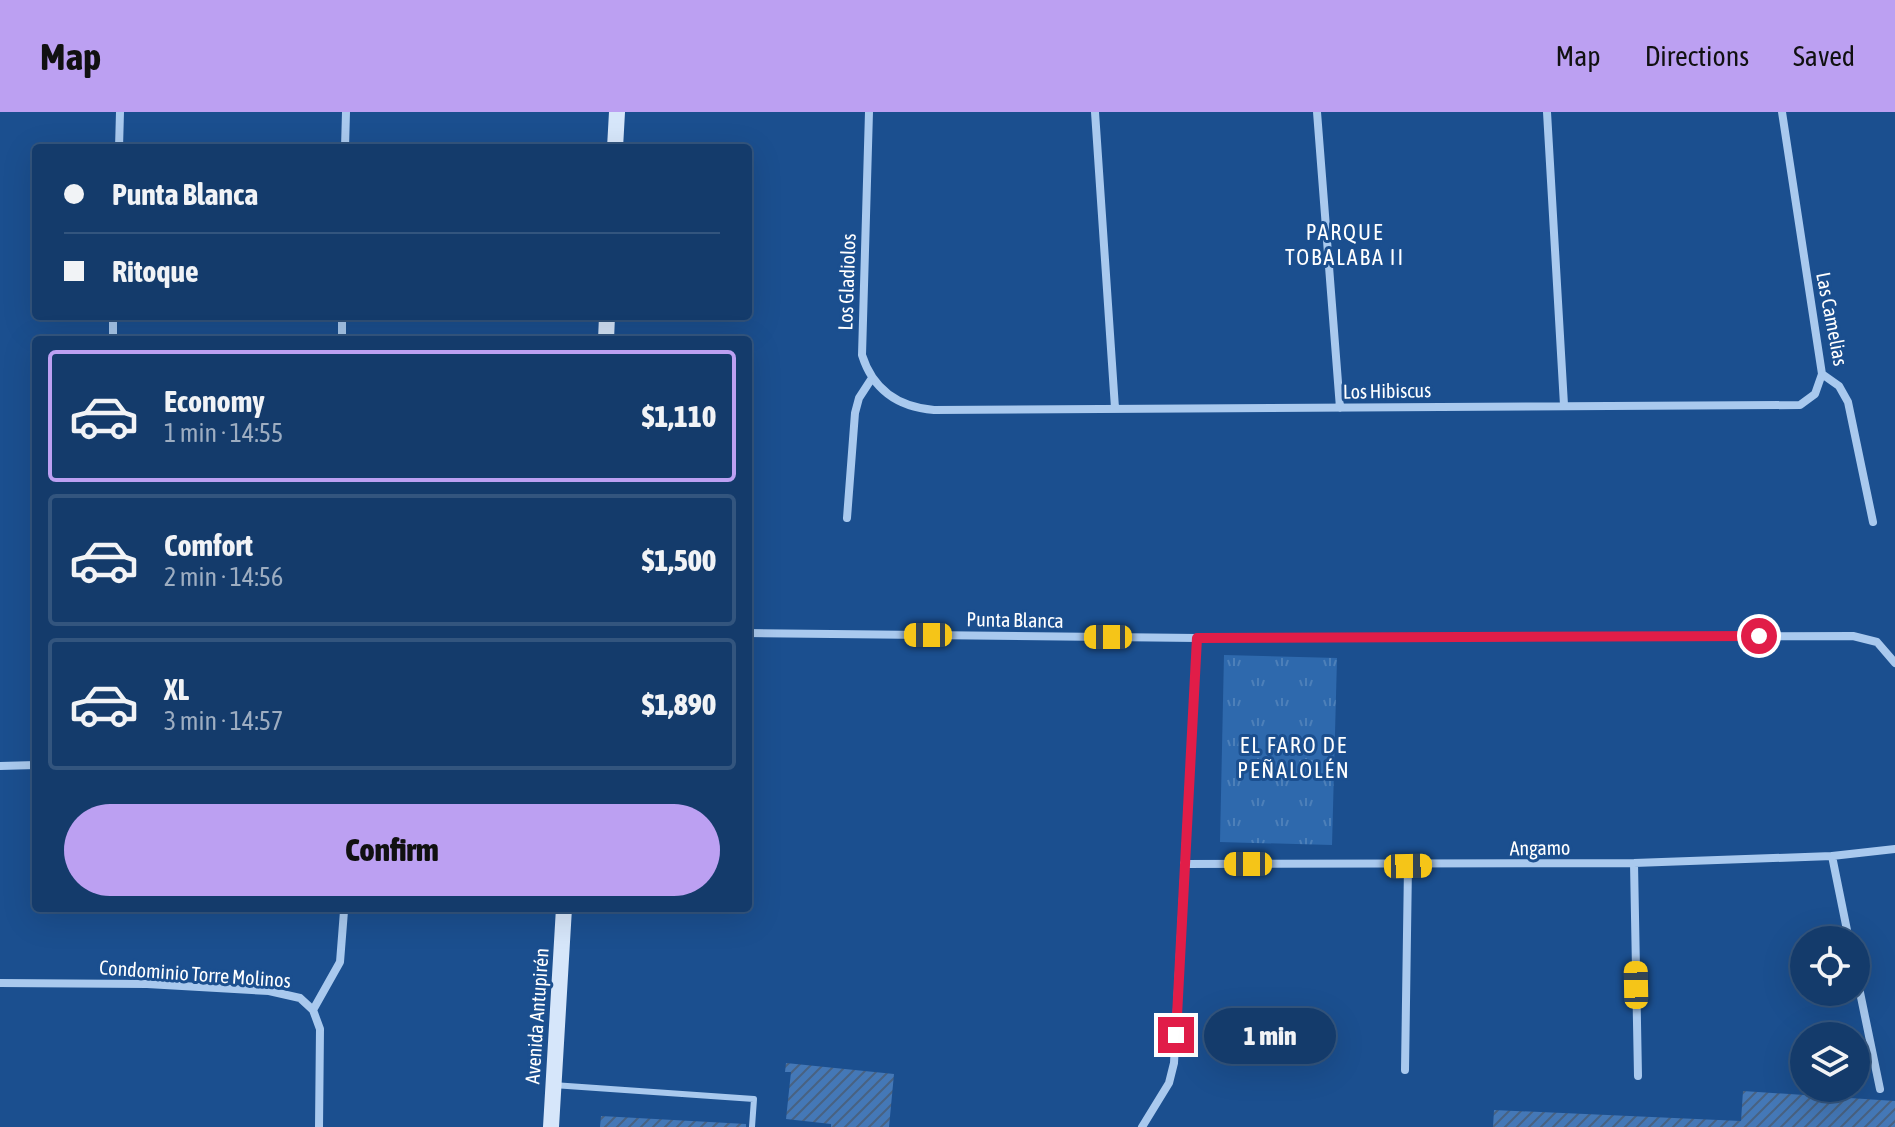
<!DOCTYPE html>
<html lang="en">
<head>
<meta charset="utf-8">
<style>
	:root { --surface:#143b6b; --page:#1d4271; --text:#f1f3f6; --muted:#9dadc1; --line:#33557e; --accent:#bca0f2 }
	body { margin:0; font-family:"Asap Condensed",sans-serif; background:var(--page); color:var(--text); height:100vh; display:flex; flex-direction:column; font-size:30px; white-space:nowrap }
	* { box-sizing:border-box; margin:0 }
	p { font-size:26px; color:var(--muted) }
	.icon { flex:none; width:44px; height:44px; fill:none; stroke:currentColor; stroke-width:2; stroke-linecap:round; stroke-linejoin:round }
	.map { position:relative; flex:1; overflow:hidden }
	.details { position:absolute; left:32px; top:224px; width:720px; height:576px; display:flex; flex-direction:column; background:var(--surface); border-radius:8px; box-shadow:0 8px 32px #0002,0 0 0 2px var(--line) }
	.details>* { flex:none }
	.banner { position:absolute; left:32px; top:32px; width:720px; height:176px; border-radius:8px; box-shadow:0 8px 32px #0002,0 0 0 2px var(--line); display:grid; align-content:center; height:176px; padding:0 32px; background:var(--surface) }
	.controls { position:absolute; left:1790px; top:814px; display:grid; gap:16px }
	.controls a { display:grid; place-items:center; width:80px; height:80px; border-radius:50%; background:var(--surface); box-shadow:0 8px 32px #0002,0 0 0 2px var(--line); font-size:40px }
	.end { position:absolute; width:36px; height:36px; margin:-18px; border:10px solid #e11d48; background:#fff; box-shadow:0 0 0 4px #fff }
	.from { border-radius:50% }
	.bubble { position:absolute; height:56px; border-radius:28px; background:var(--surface); box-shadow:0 8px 32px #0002,0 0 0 2px var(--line); font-size:26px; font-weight:800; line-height:56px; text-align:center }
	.car { position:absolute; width:24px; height:48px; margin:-24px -12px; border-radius:10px; box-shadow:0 0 6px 2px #0007; background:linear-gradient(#f5c518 24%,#345 0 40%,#f5c518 0 76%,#345 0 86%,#f5c518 0) }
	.banner b { display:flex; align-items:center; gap:28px; height:76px; font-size:30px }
	.banner b+b { border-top:2px solid var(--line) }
	.banner i { width:20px; height:20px; background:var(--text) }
	ul { padding:14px 0 0; list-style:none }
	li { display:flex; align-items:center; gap:24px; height:132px; margin:0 16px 12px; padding:0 16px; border:4px solid var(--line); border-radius:8px }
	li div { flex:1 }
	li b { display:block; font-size:30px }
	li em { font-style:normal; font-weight:800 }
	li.selected { border-color:var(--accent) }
	li>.icon { width:72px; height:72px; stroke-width:1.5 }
	.button { display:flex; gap:16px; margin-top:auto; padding:16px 32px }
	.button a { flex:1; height:92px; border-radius:48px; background:var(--accent); color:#111; font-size:32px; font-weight:800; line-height:92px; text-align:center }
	header { display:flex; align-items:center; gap:48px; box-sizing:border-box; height:112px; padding:0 40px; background:var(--accent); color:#111 }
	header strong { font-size:38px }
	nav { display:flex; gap:44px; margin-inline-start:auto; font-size:28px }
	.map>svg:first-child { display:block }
	.grass { fill:url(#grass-tufts) }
	.building { fill:url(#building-hatch) }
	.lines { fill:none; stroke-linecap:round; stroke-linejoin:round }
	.lane { stroke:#a9c9ee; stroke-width:6 }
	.street { stroke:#a9c9ee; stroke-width:8 }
	.secondary { stroke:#d6e6fa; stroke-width:16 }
	.route { stroke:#e11d48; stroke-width:10 }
	.labels { text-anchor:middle; stroke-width:6; stroke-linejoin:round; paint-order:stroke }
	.street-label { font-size:20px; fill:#fff; stroke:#1b4f8f }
	.neighbourhood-label { font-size:22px; letter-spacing:2px; fill:#fff; stroke:#1b4f8f }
</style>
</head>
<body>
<header>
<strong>Map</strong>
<nav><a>Map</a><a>Directions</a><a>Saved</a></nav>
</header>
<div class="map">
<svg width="1895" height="1015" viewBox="0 0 1895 1015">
	<defs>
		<pattern id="grass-tufts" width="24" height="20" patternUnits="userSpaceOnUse" patternTransform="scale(2)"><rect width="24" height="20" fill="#2e69ad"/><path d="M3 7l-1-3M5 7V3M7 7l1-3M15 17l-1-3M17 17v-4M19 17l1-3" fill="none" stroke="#4d80b9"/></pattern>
		<pattern id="building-hatch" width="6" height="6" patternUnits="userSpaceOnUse" patternTransform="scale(2)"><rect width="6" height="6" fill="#4478b7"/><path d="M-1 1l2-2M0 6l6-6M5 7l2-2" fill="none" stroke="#486282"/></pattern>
	</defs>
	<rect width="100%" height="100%" fill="#1b4f8f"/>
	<!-- grass -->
	<path class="grass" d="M1224,543L1337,546L1332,733L1220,730Z"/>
	<!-- building -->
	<path class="building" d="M786,951L894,962L889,1015H831V1012L786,1007L791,960H785Z
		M1743,979L1895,989V1015H1493L1494,998L1741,1009Z
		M601,1004L746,1012V1015H600Z"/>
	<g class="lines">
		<!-- lane -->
		<path class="lane" d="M553,973L754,987L752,1015"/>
		<!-- street -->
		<path class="street" d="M869,0L862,243C873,278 898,295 934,298L1800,293L1815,282L1822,262L1782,0
			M1095,0L1115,296
			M1317,0L1340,296
			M1547,0L1564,293
			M119,36L120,0
			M345,36L346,0
			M113,204V228
			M342,228V204
			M1822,262L1839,274L1848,290L1873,410
			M847,406L855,301L859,286L872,266
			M748,521L1197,526L1853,524L1877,530L1895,551
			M0,654L36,653
			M1832,744L1849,828
			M1634,751L1638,964
			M1184,752L1634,751L1832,744L1895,737
			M1856,861L1880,977
			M0,871L147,872L269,879L300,886L313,898L320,917L319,1015
			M313,898L340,850L344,799
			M1405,958L1408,754
			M1142,1015L1169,971L1174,951L1197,526"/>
		<!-- secondary -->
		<path class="secondary" d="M615,36L617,0
			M606,228L607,204
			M551,1015L564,796"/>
	</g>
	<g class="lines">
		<!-- route -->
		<path class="route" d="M1176,923L1197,526L1759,524"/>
	</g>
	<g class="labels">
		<!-- street labels -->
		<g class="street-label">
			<text transform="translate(847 170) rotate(-88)" y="7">Los Gladiolos</text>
			<text transform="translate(1832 207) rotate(79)" y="7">Las Camelias</text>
			<text transform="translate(1387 279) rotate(-1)" y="7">Los Hibiscus</text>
			<text transform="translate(1015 508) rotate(1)" y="7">Punta Blanca</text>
			<text transform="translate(1540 736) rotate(-1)" y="7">Angamo</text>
			<text transform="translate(195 862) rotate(4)" y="7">Condominio Torre Molinos</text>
			<text transform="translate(537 904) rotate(-86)" y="7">Avenida Antupirén</text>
		</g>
		<!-- neighbourhood labels -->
		<g class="neighbourhood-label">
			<text x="1345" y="128">PARQUE<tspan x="1345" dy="25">TOBALABA II</tspan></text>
			<text x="1294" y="641">EL FARO DE<tspan x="1294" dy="25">PEÑALOLÉN</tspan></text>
		</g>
	</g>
</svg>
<div class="controls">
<a><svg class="icon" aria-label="locate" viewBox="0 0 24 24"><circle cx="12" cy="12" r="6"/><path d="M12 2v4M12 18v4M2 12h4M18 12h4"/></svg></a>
<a><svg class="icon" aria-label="layers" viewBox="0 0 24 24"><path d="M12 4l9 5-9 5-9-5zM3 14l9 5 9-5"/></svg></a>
</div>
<i class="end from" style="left:1759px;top:524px"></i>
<i class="end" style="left:1176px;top:923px"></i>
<div class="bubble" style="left:1204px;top:896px;width:132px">1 min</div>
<i class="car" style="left:928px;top:523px;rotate:270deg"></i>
<i class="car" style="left:1108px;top:525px;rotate:270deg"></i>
<i class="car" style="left:1248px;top:752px;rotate:270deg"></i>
<i class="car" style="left:1408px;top:754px;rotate:89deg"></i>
<i class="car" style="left:1636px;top:873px;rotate:359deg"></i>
<div class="banner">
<b><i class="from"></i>Punta Blanca</b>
<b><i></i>Ritoque</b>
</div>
<section class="details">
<ul>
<li class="selected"><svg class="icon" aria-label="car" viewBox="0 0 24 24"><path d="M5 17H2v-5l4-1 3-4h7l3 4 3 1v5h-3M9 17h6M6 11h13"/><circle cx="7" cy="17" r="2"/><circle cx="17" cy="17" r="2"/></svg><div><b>Economy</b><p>1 min · 14:55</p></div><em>$1,110</em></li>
<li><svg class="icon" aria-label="car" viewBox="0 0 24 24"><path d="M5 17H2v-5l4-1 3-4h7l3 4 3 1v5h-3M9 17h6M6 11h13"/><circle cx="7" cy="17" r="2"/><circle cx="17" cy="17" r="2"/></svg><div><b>Comfort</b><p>2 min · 14:56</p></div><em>$1,500</em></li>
<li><svg class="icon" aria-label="car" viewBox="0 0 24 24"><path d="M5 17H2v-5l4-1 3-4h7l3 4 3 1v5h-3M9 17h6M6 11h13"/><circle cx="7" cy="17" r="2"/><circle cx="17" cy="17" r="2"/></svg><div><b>XL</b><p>3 min · 14:57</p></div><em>$1,890</em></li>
</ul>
<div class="button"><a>Confirm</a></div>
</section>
</div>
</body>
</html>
